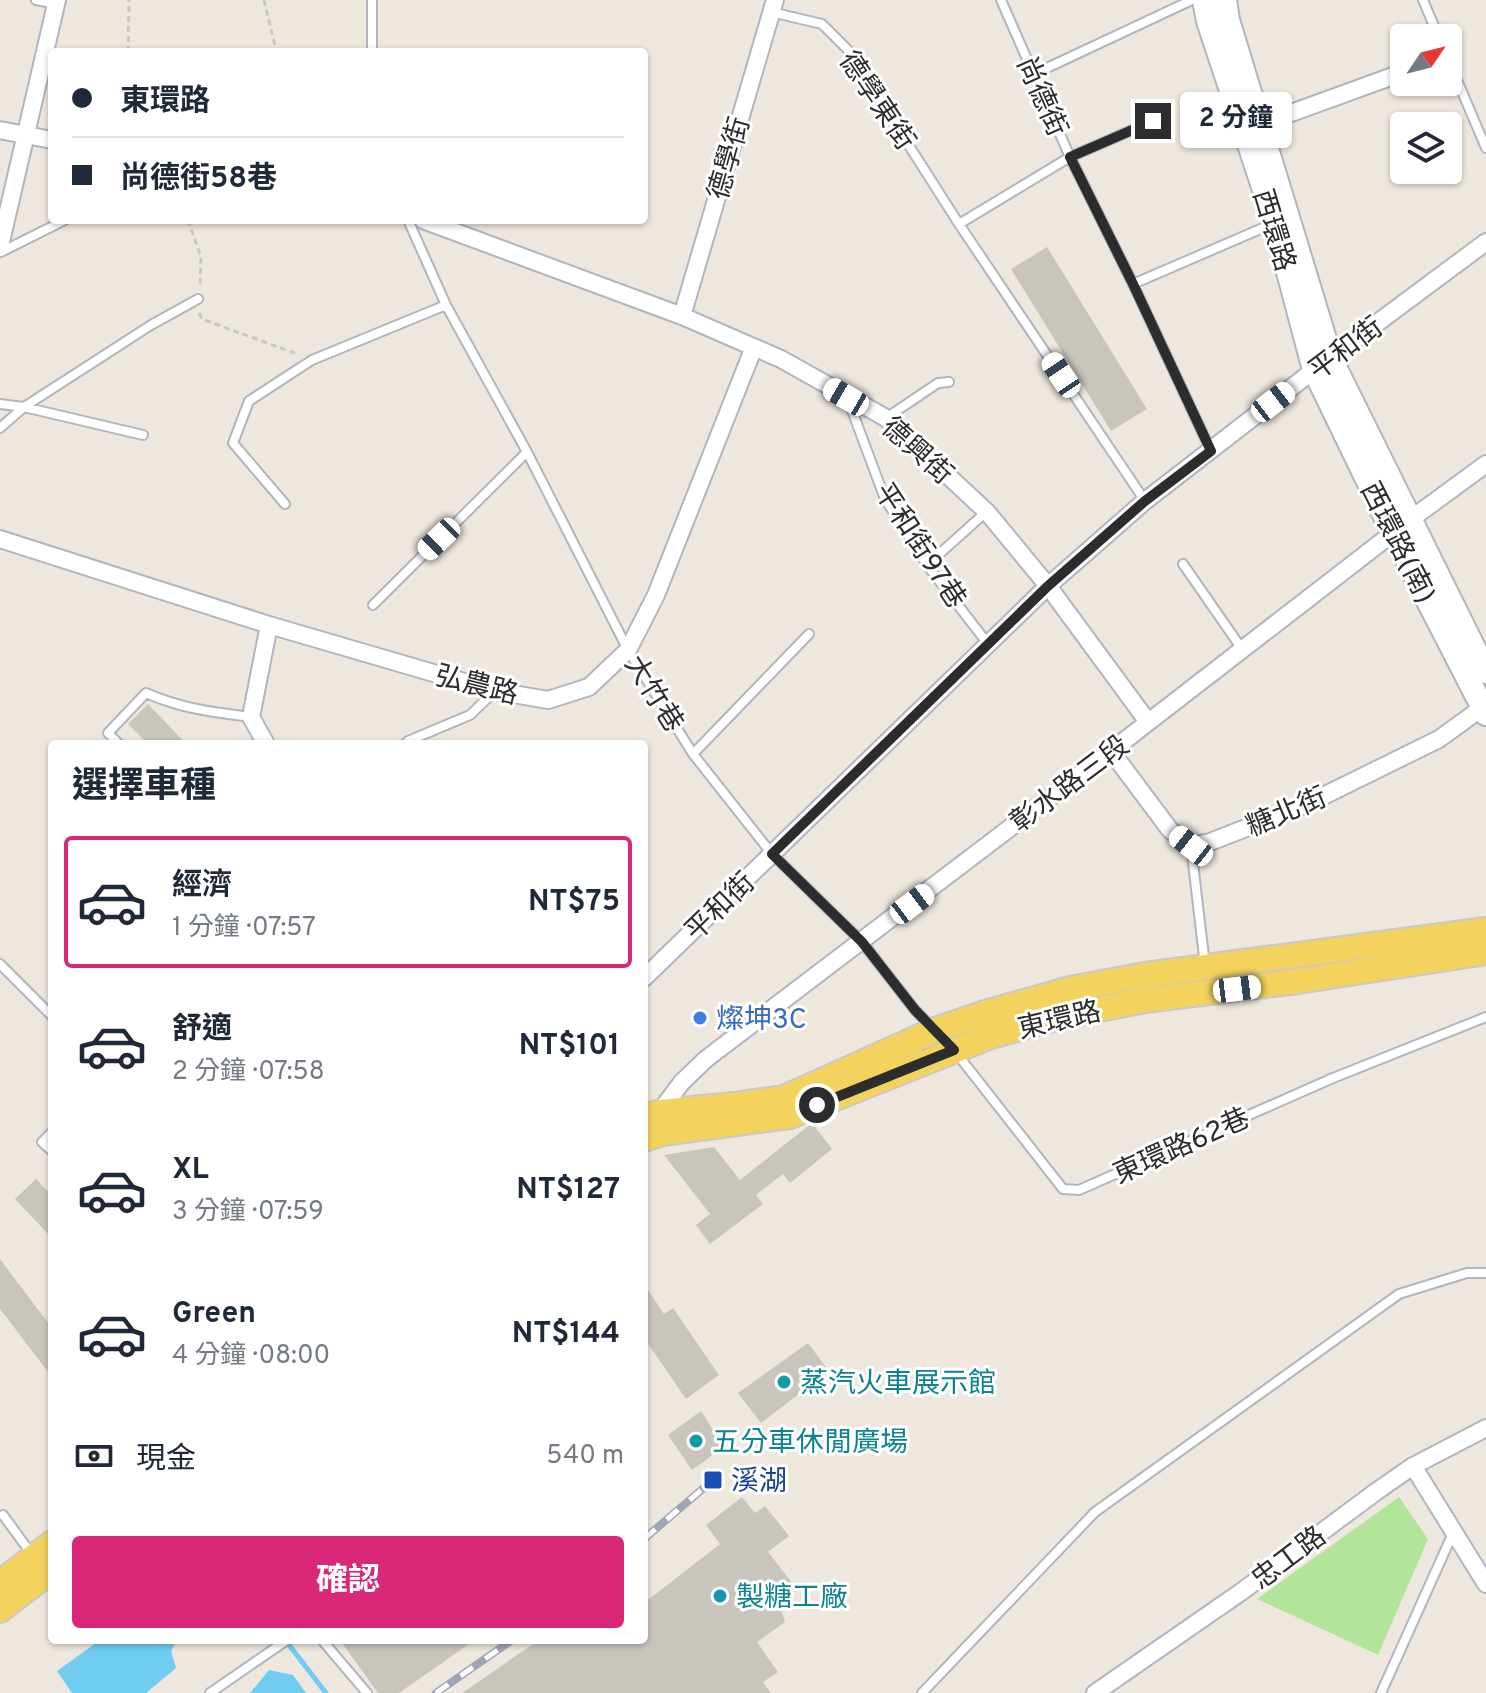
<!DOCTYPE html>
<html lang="zh-TW">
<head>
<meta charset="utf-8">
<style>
	:root { --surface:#fff; --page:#f2f2f3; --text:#1f2937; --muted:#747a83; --line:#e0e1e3; --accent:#db2777 }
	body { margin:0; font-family:Overpass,"Noto Sans TC",sans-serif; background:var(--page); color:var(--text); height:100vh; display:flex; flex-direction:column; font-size:30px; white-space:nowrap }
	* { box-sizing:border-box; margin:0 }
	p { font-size:26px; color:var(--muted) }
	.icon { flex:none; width:44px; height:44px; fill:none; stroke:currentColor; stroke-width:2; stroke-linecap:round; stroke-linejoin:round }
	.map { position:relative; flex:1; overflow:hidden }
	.drawer { position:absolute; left:48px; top:740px; width:600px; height:904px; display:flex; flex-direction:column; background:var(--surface); border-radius:8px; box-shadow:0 2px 6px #0004 }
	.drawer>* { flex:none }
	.guide { position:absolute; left:48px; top:48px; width:600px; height:176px; border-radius:8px; box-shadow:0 2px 6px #0004; display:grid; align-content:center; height:176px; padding:0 24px; background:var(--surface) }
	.needle { width:52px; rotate:55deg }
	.buttons { position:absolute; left:1390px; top:24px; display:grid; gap:16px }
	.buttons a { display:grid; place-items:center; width:72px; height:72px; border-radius:8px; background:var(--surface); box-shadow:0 2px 6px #0004; font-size:40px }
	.end { position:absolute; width:36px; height:36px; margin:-18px; border:10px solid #2c2c2c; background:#fff; box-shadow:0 0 0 4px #fff }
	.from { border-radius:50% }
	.bubble { position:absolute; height:56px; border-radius:8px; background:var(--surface); box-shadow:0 2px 6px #0004; font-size:26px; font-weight:700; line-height:56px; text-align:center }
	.car { position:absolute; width:24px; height:48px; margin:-24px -12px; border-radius:10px; box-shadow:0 0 6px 2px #0007; background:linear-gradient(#fff 24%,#345 0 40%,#fff 0 76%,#345 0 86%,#fff 0) }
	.guide b { display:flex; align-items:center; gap:28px; height:76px; font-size:30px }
	.guide b+b { border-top:2px solid var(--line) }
	.guide i { width:20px; height:20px; background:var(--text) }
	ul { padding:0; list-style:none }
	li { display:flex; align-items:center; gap:24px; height:132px; margin:0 16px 12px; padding:0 8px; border:4px solid transparent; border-radius:8px }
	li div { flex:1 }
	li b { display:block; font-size:30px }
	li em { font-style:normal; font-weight:700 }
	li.current { border-color:var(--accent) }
	li>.icon { width:72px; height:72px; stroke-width:1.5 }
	h2 { padding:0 24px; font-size:36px; line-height:96px }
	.pay { display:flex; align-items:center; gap:20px; height:88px; padding:0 24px; font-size:30px }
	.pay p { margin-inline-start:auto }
	.cta { display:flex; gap:16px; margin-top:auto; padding:16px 24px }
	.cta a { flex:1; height:92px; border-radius:8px; background:var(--accent); color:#fff; font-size:32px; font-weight:700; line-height:92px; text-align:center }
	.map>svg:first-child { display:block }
	.green { fill:#b2e59a }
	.water { fill:#70ccf1 }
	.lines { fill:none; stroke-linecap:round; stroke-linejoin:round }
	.stream { stroke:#70ccf1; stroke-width:5 }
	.building { fill:#c9c5bd }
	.service-casing { stroke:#b2b4c0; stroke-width:12 }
	.minor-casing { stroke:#b2b4c0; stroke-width:20 }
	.secondary-casing { stroke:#b2b4c0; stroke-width:26 }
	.primary-casing { stroke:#c8c8c8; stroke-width:28 }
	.path { stroke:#c8c8c8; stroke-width:3; stroke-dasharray:6 4; stroke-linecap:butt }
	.service { stroke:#fff; stroke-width:8 }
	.minor { stroke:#fff; stroke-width:16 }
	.secondary { stroke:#fff; stroke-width:22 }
	.primary { stroke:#f3d35e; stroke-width:24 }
	.rail-casing { stroke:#a1a3b7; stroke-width:8 }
	.rail { stroke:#fff; stroke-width:5; stroke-dasharray:15; stroke-linecap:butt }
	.route { stroke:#2c2c2c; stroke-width:10 }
	.shop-dot { fill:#3f7fe0; stroke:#fff; stroke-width:3 }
	.culture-dot { fill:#0f9aa8; stroke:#fff; stroke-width:3 }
	.transit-dot { fill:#1a4fb4; stroke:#fff; stroke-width:3 }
	.labels { text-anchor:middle; stroke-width:6; stroke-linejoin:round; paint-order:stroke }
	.street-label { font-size:28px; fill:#2c2c2c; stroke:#fff }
	.shop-label { font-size:28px; fill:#366cbe; stroke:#fff; text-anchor:start }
	.culture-label { font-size:28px; fill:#0d838f; stroke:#fff; text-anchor:start }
	.transit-label { font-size:28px; fill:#164399; stroke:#fff; text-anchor:start }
</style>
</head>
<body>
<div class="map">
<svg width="1486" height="1693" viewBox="0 0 1486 1693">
	<rect width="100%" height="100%" fill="#eee7de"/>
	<!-- green -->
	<path class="green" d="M1399,1497L1428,1539L1378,1655L1257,1599Z"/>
	<!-- water -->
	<path class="water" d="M100,1640H177L171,1651L176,1668L146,1693H72L57,1671Z
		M269,1670L293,1675L306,1693H250Z"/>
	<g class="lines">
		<!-- stream -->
		<path class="stream" d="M286,1641L326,1693"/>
	</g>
	<!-- building -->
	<path class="building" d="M1047,247L1147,409L1111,431L1011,269Z
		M148,704L175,732L186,744H148L128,724Z
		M812,1123L832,1149L790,1183L783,1174L756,1195L763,1204L710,1244L696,1225L710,1214L664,1155L714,1147L740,1180Z
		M36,1179L52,1196V1238L15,1199Z
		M0,1259L52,1328V1377L0,1309Z
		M644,1284L664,1314L673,1308L719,1375L686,1399L644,1338Z
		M808,1343L829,1371L761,1423L738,1393Z
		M701,1411L724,1447L692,1470L668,1435Z
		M742,1497L755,1513L765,1506L789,1536L768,1552L797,1589L779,1603L785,1622L757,1642L778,1672L763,1682L771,1693H462L539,1640H586L592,1643L595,1640H644V1603L720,1544L706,1525Z
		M340,1640H475L399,1693H378Z"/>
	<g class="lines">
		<defs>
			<path id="service" d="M36,0L56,4
				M372,0V52
				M1001,0L1070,157L1133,284L1211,451
				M1423,0L1439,38
				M771,12L822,24L848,50L959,224L1145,501
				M1448,59L1486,148
				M1034,74L1192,0
				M408,220L446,305L527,452L628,650L693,754L772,854L862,942L915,1010L954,1050L1063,1189L1079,1190L1333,1078L1486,1017
				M959,224L1070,157L1153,121
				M1,252L65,220
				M1133,284L1272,224
				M847,397L885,499L927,565L988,644
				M0,404L24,407L143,435
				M886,418L938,383L949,382
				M0,428L24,407L151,325L198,299
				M285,504L233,443L249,401L312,360L446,305
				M1183,564L1242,649
				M927,565L986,512
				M373,605L527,452
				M119,744L108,733L146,693C183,709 211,712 251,717
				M405,744L408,741L470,715L495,691
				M693,754L809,634
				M1191,846L1205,965
				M0,964L52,1016
				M52,1132L42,1142L52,1151
				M3,1515L33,1556
				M322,1640L367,1693
				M210,1693L287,1640
				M922,1693L1095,1512L1399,1294L1467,1273H1486
				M1381,1693L1453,1533"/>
			<path id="minor" d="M1261,124L1404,72
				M0,130L52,140
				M423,220L682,316L781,359L886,418L987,512L1048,586L1148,722
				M0,246L57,0
				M682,316L775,0
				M0,539L269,625L495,691L548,700L589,687L628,650L656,595L754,347
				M266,744L251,717L269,625
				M1111,751L1170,830L1191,846L1210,842L1305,805L1439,739L1486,705
				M644,978L1048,586L1145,501L1314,370L1486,242
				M658,1114L682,1082L706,1059L1111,751L1411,519L1486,464
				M1413,1466L1486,1584
				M1095,1693L1241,1592L1377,1491L1413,1466L1486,1428"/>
			<path id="secondary" d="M1204,0L1208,21L1275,223L1314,370L1393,533L1486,714
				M1225,0L1228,20L1331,359L1486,672"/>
			<path id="primary" d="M644,1117L660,1112L733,1105L784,1098L935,1030L985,1013L1070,989L1145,975L1486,930
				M644,1139L663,1133L790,1116L991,1036L1064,1016L1145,1000L1298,981L1486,952
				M0,1583L52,1543
				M0,1610L52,1570"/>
		</defs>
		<!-- service casing -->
		<use href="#service" class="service-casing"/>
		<!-- minor casing -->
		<use href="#minor" class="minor-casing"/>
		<!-- secondary casing -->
		<use href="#secondary" class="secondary-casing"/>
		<!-- primary casing -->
		<use href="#primary" class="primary-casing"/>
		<!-- path -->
		<path class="path" d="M264,0L276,50L275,52
			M128,52L129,0
			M188,220L201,257L200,286
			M199,313L202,319L297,354"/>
		<!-- service -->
		<use href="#service" class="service"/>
		<!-- minor -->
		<use href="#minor" class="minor"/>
		<!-- secondary -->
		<use href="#secondary" class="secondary"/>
		<!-- primary -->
		<use href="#primary" class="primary"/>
		<defs>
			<path id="rail" d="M644,1539L713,1480
				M436,1693L512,1640"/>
		</defs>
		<!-- rail casing -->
		<use href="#rail" class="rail-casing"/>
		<!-- rail -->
		<use href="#rail" class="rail"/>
	</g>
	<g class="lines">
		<!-- route -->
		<path class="route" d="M817,1105L954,1050L915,1010L862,942L772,854L1048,586L1145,501L1211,451L1133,284L1070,157L1153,121"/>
	</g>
	<!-- markers -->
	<circle class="shop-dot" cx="700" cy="1018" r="8"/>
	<g class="culture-dot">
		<circle cx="784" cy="1382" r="8"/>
		<circle cx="696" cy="1441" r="8"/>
		<circle cx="720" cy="1596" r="8"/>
	</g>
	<rect class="transit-dot" x="703" y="1470" width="20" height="20" rx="4"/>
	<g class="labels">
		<!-- street labels -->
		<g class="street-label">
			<text transform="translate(1043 96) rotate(66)" y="10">尚德街</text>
			<text transform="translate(878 100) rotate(56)" y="10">德學東街</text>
			<text transform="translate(728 158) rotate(-74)" y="10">德學街</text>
			<text transform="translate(1275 230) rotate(73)" y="10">西環路</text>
			<text transform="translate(1345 348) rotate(-37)" y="10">平和街</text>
			<text transform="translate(918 450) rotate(42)" y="10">德興街</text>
			<text transform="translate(1399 542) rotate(63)" y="10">西環路(南)</text>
			<text transform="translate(921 545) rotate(57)" y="10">平和街97巷</text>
			<text transform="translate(477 684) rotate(14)" y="10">弘農路</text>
			<text transform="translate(655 693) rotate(58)" y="10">大竹巷</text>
			<text transform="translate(1069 783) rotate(-37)" y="10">彰水路三段</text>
			<text transform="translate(1286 811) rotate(-23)" y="10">糖北街</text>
			<text transform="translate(719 906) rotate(-44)" y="10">平和街</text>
			<text transform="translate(1059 1019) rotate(-13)" y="10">東環路</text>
			<text transform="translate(1181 1145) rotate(-24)" y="10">東環路62巷</text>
			<text transform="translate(1288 1557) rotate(-37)" y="10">忠工路</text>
		</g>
		<!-- shop labels -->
		<g class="shop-label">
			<text x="716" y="1028">燦坤3C</text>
		</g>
		<!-- culture labels -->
		<g class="culture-label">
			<text x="800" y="1392">蒸汽火車展示館</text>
			<text x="712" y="1451">五分車休閒廣場</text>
			<text x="736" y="1606">製糖工廠</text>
		</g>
		<!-- transit labels -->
		<g class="transit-label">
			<text x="731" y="1490">溪湖</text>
		</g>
	</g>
</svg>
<div class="buttons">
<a><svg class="needle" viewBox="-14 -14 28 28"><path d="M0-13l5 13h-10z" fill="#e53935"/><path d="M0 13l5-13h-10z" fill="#747a83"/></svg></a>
<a><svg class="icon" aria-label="layers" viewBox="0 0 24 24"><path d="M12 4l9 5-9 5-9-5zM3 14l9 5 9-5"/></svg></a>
</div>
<i class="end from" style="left:817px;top:1105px"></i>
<i class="end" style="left:1153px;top:121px"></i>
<div class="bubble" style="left:1180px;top:92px;width:112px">2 分鐘</div>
<i class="car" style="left:1061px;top:375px;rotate:326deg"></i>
<i class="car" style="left:846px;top:397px;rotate:300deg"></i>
<i class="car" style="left:1273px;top:402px;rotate:52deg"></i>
<i class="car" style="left:439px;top:539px;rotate:226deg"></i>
<i class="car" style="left:1191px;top:846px;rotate:308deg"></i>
<i class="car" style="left:912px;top:904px;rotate:53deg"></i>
<i class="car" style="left:1237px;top:989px;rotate:83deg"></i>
<div class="guide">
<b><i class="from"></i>東環路</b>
<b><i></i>尚德街58巷</b>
</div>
<section class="drawer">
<h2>選擇車種</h2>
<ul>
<li class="current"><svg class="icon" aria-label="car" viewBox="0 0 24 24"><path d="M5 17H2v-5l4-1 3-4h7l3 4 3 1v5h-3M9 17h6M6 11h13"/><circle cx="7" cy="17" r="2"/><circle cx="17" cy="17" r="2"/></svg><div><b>經濟</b><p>1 分鐘 · 07:57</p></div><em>NT$75</em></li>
<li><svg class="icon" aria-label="car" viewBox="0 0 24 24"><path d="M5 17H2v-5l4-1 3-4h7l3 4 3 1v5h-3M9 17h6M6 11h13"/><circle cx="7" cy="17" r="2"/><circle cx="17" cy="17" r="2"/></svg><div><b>舒適</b><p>2 分鐘 · 07:58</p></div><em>NT$101</em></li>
<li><svg class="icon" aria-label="car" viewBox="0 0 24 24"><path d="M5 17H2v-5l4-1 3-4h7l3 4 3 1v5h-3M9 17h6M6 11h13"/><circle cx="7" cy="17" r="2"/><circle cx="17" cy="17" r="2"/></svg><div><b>XL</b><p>3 分鐘 · 07:59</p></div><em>NT$127</em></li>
<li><svg class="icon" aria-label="car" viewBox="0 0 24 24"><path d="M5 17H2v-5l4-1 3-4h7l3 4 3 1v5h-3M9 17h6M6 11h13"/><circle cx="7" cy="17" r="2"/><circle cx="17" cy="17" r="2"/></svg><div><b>Green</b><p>4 分鐘 · 08:00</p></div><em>NT$144</em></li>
</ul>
<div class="pay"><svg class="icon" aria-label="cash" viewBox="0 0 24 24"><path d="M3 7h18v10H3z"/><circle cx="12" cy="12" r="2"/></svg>現金<p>540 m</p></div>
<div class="cta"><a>確認</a></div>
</section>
</div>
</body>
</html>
